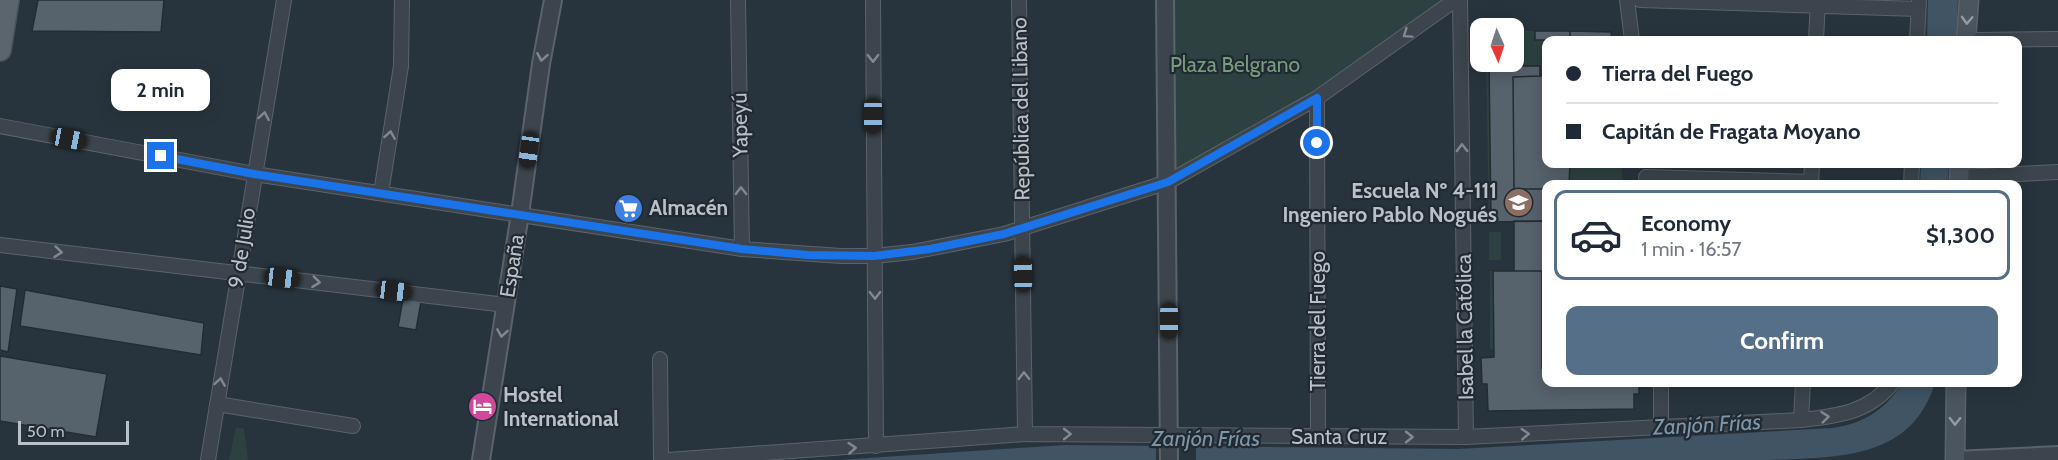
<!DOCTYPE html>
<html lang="en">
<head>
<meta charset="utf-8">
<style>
	:root { --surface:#fff; --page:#f2f2f3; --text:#1f2937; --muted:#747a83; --line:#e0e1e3; --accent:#566f88 }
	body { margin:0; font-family:Cabin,sans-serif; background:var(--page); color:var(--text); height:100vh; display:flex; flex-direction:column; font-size:22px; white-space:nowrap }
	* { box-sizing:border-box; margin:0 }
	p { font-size:20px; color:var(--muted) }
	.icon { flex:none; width:33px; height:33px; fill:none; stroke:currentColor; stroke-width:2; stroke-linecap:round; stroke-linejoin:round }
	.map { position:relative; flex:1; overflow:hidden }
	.details { position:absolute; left:1542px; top:180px; width:480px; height:207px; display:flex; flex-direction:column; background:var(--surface); border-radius:12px; box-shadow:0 3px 15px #0003 }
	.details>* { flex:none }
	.banner { position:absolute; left:1542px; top:36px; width:480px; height:132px; border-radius:12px; box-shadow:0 3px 15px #0003; display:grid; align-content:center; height:132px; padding:0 24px; background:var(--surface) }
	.needle { width:39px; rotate:177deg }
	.fabs { position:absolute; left:1470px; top:18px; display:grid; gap:12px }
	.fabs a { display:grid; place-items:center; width:54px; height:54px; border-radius:12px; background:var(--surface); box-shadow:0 3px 15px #0003; font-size:30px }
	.scale { position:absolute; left:18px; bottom:15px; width:111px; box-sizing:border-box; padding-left:6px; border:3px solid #b8c0c8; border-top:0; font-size:16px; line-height:21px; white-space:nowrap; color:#b8c0c8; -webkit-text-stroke:4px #212a32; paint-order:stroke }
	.end { position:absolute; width:27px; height:27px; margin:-14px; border:8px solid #1a73e8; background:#fff; box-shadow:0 0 0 3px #fff }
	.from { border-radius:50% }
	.bubble { position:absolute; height:42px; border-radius:12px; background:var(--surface); box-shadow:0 3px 15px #0003; font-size:20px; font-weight:700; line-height:42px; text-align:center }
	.car { position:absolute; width:18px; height:36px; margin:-18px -9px; border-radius:8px; box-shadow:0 0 4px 2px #0007; background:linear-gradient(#222 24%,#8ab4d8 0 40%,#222 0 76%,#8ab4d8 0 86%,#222 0) }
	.banner b { display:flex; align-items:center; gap:21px; height:57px; font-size:22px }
	.banner b+b { border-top:2px solid var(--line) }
	.banner i { width:15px; height:15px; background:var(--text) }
	ul { padding:10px 0 0; list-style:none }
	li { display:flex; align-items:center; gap:18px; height:90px; margin:0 12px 9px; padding:0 12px; border:3px solid transparent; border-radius:12px }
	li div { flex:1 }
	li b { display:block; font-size:22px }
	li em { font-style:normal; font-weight:700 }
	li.active { border-color:var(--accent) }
	li>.icon { width:54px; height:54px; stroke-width:1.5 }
	.primary-button { display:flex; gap:12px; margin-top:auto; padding:12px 24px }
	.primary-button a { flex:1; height:69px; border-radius:12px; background:var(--accent); color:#fff; font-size:24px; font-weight:700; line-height:69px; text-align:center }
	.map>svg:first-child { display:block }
	.green { fill:#2d4240 }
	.water { fill:#405464 }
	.pier { fill:#28343d }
	.building { fill:#56626c; stroke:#232c34; stroke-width:1.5 }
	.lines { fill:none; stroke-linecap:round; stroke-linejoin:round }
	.minor-casing { stroke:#5a636b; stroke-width:16 }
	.tertiary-casing { stroke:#5a636b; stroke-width:20 }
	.secondary-casing { stroke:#5a636b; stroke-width:21 }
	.primary-casing { stroke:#485159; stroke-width:24 }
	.minor { stroke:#3c454d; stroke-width:14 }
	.tertiary { stroke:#3c454d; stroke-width:16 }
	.secondary { stroke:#4a5560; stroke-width:18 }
	.primary { stroke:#5a656d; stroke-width:21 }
	.oneway { stroke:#929ba4 }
	.oneway2 { stroke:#808991 }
	.route { stroke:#1a73e8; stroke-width:8 }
	.labels { text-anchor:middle; stroke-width:4.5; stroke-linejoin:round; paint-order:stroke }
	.park-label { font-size:21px; fill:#799b7d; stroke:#212a32 }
	.street-label { font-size:21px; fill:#b8c0c8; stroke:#212a32 }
	.poi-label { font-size:21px; font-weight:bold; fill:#b8c0c8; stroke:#212a32; text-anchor:start }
	.water-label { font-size:22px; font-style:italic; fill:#7d95a7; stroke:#212a32 }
</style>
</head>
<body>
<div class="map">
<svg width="2058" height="460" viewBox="0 0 2058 460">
	<rect width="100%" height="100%" fill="#28343d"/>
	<!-- green -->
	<path class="green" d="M1169,0H1448L1315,94L1171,176Z
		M1514,31H1535V40L1546,41V73H1540V66H1514Z
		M1486,62H1489L1491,222H1489Z
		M1570,164H1621L1623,184H1569Z
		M1489,232H1501V260H1489Z
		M1490,271H1493L1494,349H1490Z
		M236,427L244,429L248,460H229Z"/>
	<!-- water -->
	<path class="water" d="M1928,0H1958L1956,40H1927Z
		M1921,164H1949L1948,184H1920Z
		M1902,383H1935C1911,460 1839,457 1769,460H839L1065,445L1458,449L1832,428C1864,424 1886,409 1902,383Z"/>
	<!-- pier -->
	<path class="pier" d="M1156,445H1196V460H1156Z"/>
	<!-- building -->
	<path class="building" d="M38,0H164L161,32L32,31Z
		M1514,31V66H1540V76L1513,77L1514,189H1546V221L1491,222L1489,62H1514Z
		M1535,31H1570V40H1535Z
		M1570,31L1611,32L1612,40H1570Z
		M1540,76H1546V164H1570L1569,184H1546V189H1514L1513,77Z
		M1514,221H1546V271H1514Z
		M1493,271H1542V368H1546V382H1639V394H1634V409L1488,411L1487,384H1482L1481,358L1494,357Z
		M0,286L17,289L8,352L0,350Z
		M25,290L204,323L201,355L20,326Z
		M403,299L421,302L416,330L398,327Z
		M0,356L107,374L96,437L0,421Z"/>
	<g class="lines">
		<defs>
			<path id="minor" d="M738,0L742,249
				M873,0L876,446
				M1019,0L1025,434
				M1460,0L1466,437
				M1627,0L1632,40
				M1640,0L1918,9
				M1816,40L1818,0
				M1917,40L1919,1
				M1978,40L2058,39
				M1317,98L1318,437
				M0,126L254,174L742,249L841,256H874L912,252L1004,234L1168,182L1317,98L1455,0
				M1646,177L1811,182
				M1959,177L2058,172
				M1811,184L1812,164
				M1911,184L1912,164
				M381,193L401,66L402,0
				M0,245L506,305
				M660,359L661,460
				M1661,382V426
				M217,404L353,426
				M1801,420L1803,382
				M208,460L284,0
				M668,460L1025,434L1466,437L1801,420C1837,416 1869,413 1893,382"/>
			<path id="tertiary" d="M1165,0L1169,460
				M481,460L520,214L541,64L553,0
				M1955,460L2058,455"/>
			<path id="secondary" d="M1966,40L1969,0
				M1959,184L1960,164
				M1955,460L1956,382"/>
			<path id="primary" d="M0,50L8,0"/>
		</defs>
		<!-- minor casing -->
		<use href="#minor" class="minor-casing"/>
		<!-- tertiary casing -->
		<use href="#tertiary" class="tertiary-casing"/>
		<!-- secondary casing -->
		<use href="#secondary" class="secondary-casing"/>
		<!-- primary casing -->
		<use href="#primary" class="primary-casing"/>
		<!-- minor -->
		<use href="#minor" class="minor"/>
		<!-- tertiary -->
		<use href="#tertiary" class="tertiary"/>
		<!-- secondary -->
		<use href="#secondary" class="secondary"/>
		<!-- primary -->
		<use href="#primary" class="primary"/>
	</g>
	<!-- one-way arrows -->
	<defs><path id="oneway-chevron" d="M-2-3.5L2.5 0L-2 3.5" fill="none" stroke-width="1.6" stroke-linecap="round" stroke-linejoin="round" transform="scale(1.5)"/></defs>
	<g class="oneway">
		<use href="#oneway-chevron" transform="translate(1967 20) rotate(93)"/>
		<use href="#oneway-chevron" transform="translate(1955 421) rotate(91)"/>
	</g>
	<g class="oneway2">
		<use href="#oneway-chevron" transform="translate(1407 34) rotate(145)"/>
		<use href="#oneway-chevron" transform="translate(542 57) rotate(100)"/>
		<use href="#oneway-chevron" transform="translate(873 58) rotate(90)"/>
		<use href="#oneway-chevron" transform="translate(264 116) rotate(-80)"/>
		<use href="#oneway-chevron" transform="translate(390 135) rotate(-81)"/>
		<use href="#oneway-chevron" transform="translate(1462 148) rotate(-91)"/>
		<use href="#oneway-chevron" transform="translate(741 191) rotate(-91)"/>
		<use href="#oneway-chevron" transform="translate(58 252) rotate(6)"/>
		<use href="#oneway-chevron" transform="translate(316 282) rotate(7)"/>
		<use href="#oneway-chevron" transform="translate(875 295) rotate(89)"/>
		<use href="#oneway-chevron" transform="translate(502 333) rotate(99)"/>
		<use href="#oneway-chevron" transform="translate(1024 376) rotate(-91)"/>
		<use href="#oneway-chevron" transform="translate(220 382) rotate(-81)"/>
		<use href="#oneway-chevron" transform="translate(1825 417) rotate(-6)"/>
		<use href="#oneway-chevron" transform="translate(1067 434)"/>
		<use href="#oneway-chevron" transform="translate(1525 434) rotate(-3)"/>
		<use href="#oneway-chevron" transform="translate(1409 437)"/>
		<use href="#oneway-chevron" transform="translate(852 448) rotate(-4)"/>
	</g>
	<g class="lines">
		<!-- route -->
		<path class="route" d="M161,156L254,174L742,249L808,255L874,256L930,249L1004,234L1168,182L1317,98V143"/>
	</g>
	<!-- icons -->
	<defs>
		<symbol id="school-disc" viewBox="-11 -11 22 22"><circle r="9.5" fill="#8d6e63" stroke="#212a32"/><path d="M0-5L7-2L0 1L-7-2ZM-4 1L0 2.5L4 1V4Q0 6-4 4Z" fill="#fff"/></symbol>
		<symbol id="supermarket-disc" viewBox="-11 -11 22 22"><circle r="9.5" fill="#3f7fe0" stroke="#212a32"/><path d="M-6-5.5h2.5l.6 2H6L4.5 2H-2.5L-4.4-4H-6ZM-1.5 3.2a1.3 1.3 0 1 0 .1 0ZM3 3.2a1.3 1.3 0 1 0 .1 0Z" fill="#fff"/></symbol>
		<symbol id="hotel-disc" viewBox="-11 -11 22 22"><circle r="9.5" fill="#d1479c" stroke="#212a32"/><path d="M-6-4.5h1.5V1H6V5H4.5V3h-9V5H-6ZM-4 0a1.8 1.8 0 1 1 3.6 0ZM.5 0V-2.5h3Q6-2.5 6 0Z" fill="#fff"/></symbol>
	</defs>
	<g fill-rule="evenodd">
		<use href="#school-disc" x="1502" y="186" width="33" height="33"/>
		<use href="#supermarket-disc" x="612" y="192" width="33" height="33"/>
		<use href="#hotel-disc" x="466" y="390" width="33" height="33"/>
	</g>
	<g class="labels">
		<!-- park labels -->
		<g class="park-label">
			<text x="1235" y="72">Plaza Belgrano</text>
		</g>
		<!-- street labels -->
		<g class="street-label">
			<text transform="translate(1021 109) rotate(-91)" y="7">República del Libano</text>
			<text transform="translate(740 125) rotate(-91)" y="7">Yapeyú</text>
			<text transform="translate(242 248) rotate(-81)" y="7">9 de Julio</text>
			<text transform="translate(512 266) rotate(-81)" y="7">España</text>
			<text transform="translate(1318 321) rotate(-90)" y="7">Tierra del Fuego</text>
			<text transform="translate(1465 327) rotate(-91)" y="7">Isabel la Católica</text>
			<text x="1339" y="444">Santa Cruz</text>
		</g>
		<!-- poi labels -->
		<g class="poi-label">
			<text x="1497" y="198" text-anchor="end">Escuela Nº 4-111<tspan x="1497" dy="24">Ingeniero Pablo Nogués</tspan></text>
			<text x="649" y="215">Almacén</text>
			<text x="503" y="402">Hostel<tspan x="503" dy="24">International</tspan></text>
		</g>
		<!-- water labels -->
		<g class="water-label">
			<text transform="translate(1707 424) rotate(-3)" y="8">Zanjón Frías</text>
			<text x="1206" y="446">Zanjón Frías</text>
		</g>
	</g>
</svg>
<div class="fabs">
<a><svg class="needle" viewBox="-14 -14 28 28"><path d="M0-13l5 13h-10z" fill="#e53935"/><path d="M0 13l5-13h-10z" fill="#747a83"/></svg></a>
</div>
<div class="scale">50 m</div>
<i class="end from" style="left:1317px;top:143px"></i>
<i class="end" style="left:161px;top:156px"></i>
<div class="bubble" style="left:111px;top:69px;width:99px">2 min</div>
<i class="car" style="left:873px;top:116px;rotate:180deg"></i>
<i class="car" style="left:69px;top:139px;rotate:101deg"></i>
<i class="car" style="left:529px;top:150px;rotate:188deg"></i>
<i class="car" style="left:1023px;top:274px;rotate:359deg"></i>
<i class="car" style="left:282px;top:278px;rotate:97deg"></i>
<i class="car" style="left:394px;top:291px;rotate:97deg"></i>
<i class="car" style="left:1169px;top:321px;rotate:180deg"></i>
<div class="banner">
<b><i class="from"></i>Tierra del Fuego</b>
<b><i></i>Capitán de Fragata Moyano</b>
</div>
<section class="details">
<ul>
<li class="active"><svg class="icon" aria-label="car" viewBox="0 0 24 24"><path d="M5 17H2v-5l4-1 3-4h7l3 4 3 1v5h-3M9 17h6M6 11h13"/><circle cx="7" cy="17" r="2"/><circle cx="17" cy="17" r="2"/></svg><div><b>Economy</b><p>1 min · 16:57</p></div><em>$1,300</em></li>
</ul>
<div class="primary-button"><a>Confirm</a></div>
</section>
</div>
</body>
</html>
